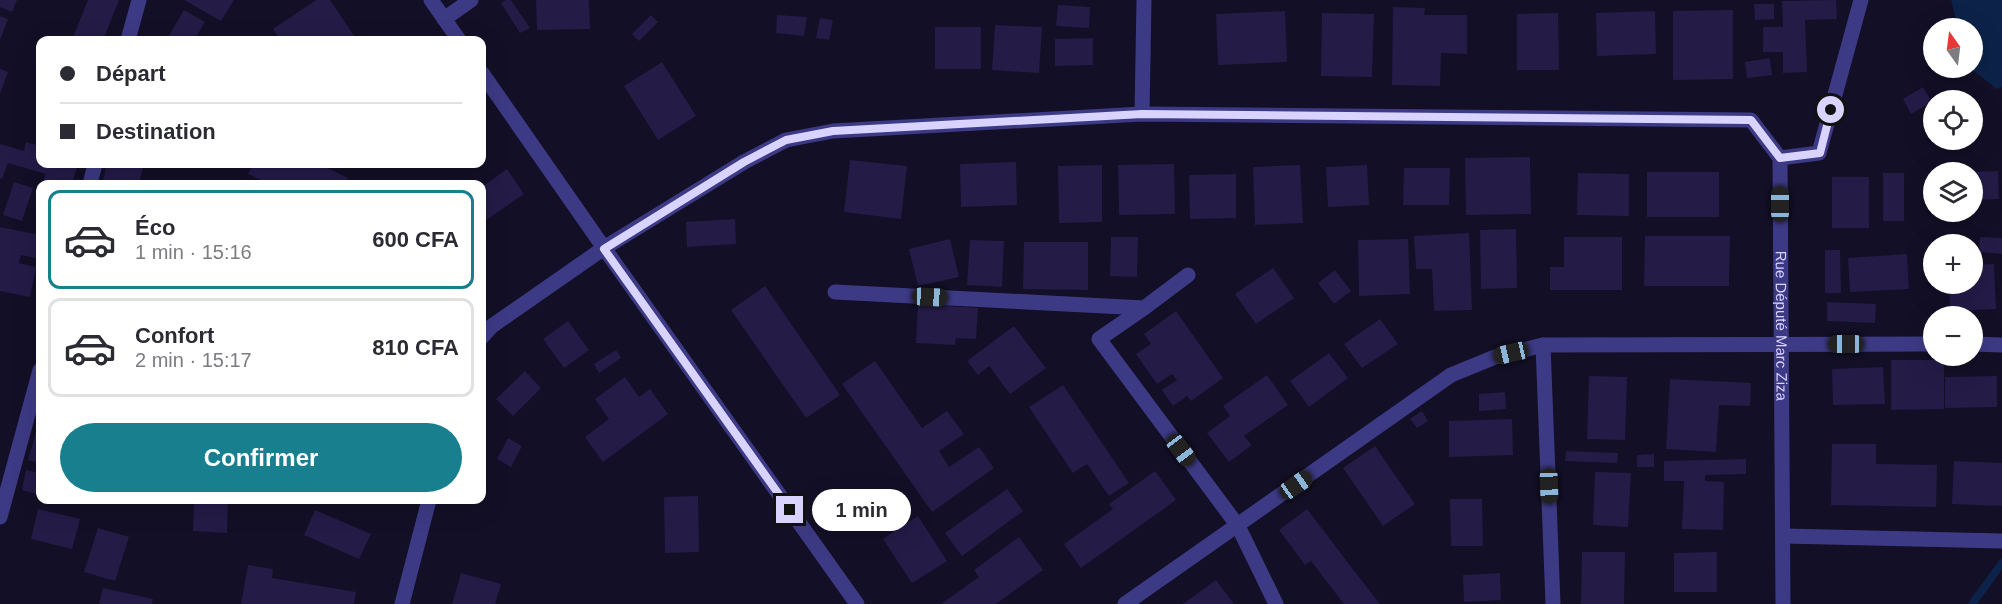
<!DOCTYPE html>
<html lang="fr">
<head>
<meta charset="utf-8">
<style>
	:root { --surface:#fff; --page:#f2f2f3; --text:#2b2b33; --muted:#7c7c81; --line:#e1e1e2; --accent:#187f8f }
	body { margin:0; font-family:Helvetica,sans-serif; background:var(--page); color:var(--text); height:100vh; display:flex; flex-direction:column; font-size:22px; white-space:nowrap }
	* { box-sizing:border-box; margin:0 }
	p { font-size:20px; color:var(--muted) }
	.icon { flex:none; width:33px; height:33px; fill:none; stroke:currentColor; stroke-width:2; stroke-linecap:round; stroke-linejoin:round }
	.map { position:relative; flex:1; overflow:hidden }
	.side { position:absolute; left:36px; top:180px; width:450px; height:324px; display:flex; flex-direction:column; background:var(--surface); border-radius:12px; box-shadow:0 6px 24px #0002 }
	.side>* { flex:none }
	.hud { position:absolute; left:36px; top:36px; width:450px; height:132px; border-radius:12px; box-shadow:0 6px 24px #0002; display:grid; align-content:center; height:132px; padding:0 24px; background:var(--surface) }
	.needle { width:39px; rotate:346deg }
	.controls { position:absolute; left:1923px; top:18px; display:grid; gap:12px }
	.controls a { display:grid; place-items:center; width:60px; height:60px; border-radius:50%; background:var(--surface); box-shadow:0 6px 24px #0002; font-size:30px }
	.end { position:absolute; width:27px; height:27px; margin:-14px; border:8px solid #d9d4ff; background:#111; box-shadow:0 0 0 3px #111 }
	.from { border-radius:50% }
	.bubble { position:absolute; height:42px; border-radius:21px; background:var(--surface); box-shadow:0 6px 24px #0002; font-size:20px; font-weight:600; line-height:42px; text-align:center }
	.car { position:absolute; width:18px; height:36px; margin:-18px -9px; border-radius:8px; box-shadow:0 0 4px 2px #0007; background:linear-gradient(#222 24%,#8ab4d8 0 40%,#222 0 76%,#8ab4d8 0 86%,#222 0) }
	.hud b { display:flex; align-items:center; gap:21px; height:57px; font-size:22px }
	.hud b+b { border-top:2px solid var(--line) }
	.hud i { width:15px; height:15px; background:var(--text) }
	ul { padding:10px 0 0; list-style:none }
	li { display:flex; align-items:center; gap:18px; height:99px; margin:0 12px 9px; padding:0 12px; border:3px solid var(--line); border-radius:12px }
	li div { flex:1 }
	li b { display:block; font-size:22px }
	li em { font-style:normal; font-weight:600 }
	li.on { border-color:var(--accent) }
	li>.icon { width:54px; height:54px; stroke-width:1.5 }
	.cta { display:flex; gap:12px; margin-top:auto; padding:12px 24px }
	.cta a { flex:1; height:69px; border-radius:36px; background:var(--accent); color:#fff; font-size:24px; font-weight:600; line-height:69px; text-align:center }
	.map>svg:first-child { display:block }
	.water { fill:#0c2248 }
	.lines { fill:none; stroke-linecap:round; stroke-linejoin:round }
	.stream { stroke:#0c2248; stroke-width:8 }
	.building { fill:#241b47 }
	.minor { stroke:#3d3a85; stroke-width:15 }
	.route { stroke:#d9d4ff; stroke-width:8 }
	.labels { text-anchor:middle; stroke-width:5; stroke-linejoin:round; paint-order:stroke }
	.street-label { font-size:15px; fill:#d9d4ff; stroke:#130f26 }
</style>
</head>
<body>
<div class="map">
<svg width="2002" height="604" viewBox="0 0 2002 604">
	<rect width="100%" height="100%" fill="#130f26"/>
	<!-- water -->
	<path class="water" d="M1951,0H2002V87L1997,89L1970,68H1972V28H1958Z"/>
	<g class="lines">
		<!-- stream -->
		<path class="stream" d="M1972,604L2002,563"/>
	</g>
	<!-- building -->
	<path class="building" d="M0,0H17L12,12L0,7Z
		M88,0H119L103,40H72Z
		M184,0H234L221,21Z
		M316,0H330L357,40H281L273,29Z
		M506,0H511L530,28L520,33L501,3Z
		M536,0H589L590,29L537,30Z
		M1836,0L1837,19L1805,20L1807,72L1783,73V52H1763V27H1783L1782,1Z
		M1754,4H1774V19L1755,20Z
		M1058,5L1090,7L1089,28L1056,26Z
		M1393,7L1425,8L1424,15H1467V54L1441,53L1440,86L1392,85Z
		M184,10L205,22L194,40H170L167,39Z
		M1733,10V79L1673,80V11Z
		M1285,11L1287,62L1218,65L1216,14Z
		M1655,11L1656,54L1597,56L1596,13Z
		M1322,13L1374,14L1372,77L1321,76Z
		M1558,13L1559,70H1517V14Z
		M651,15L658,22L639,41L632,34Z
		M777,15L807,17L804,36L776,33Z
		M0,16L8,19L0,40Z
		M820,18L833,20L829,40L816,38Z
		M995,25L1042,27L1039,73L992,70Z
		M935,27H981V69H935Z
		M1093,38V65L1055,66V39Z
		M1770,58L1772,75L1747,78L1745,62Z
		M662,62L696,116L658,140L624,86Z
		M0,69L8,72L0,94Z
		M1923,87L1932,102L1911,114L1903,99Z
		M26,142L40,146V164H78L72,184H50L43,182L46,174L8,163L2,179L0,178V144L24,151Z
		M1530,157L1531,214L1466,215L1465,158Z
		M850,160L907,166L901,219L844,212Z
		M1016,162L1017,205L961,207L960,164Z
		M107,164H126L143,167L139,184H102Z
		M253,164H319L348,178L344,184H270L248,174Z
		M1174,164L1175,214L1119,215L1118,165Z
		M1102,165V222L1059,223L1058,166Z
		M1300,165L1303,223L1255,225L1253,167Z
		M1367,165L1369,205L1328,207L1326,167Z
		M1404,168H1450L1449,205H1403Z
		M507,169L524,194L482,223V187Z
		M1998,171L1999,199L1972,200V172Z
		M1647,172H1719V217H1647Z
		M1578,173L1629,174V216L1577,215Z
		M1883,173H1904V221H1883Z
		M1236,174V218L1190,219L1189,175Z
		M1832,177H1869V228H1832Z
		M14,182L33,188L22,221L3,215Z
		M735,219L736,244L687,247L686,222Z
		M0,227L40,235V259L21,255L19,263L36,267L30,297L0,291Z
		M1516,229L1517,288L1481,289L1480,230Z
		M1469,233L1472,310L1434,311L1432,269H1416L1414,236Z
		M1645,236H1730L1729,286H1644Z
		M1111,237H1138L1137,277L1110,276Z
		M1564,237H1622V290H1550V267H1564Z
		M1980,237L2002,238V254L1979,252Z
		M950,239L959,277L918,286L909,249Z
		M1408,239L1410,294L1359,296L1358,240Z
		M970,240L1004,241L1002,287L967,285Z
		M1024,242H1088V290L1023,289Z
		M1825,250H1840L1841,293H1825Z
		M1907,254L1909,289L1850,292L1848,258Z
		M1994,264L1996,309L1950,311L1949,284H1972V265Z
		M1273,268L1294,298L1256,324L1235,294Z
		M1335,270L1351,291L1334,304L1318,283Z
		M765,286L840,395L806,418L731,310Z
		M1827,302L1876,304L1875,323L1827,321Z
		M918,304L978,308L976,339L956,338L955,345L916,343Z
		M1176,311L1223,378L1191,401L1187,396L1173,406L1162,390L1177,380L1172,374L1157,384L1136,354L1151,344L1144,334Z
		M1380,319L1398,344L1362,368L1344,344Z
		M568,321L589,350L564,368L543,339Z
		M1014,326L1046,368L1010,394L989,366L978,375L967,361Z
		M616,350L621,358L599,373L594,364Z
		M1329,353L1348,378L1309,407L1290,381Z
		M1891,360H1944V409L1891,410Z
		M875,361L922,428L947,411L964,434L939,451L949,467L979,447L994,468L932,512L842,384Z
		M1883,367L1885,404L1833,405L1832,369Z
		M525,371L541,388L513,416L496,399Z
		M1267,375L1288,405L1244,436L1252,445L1229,462L1207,433L1230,416L1223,406Z
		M1589,376L1627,377L1625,440L1587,439Z
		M1997,376V407L1945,408V377Z
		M625,377L639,397L650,389L668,414L603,462L585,437L609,419L595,399Z
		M1670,379L1751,383L1750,406L1719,405L1716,452L1666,449Z
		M1063,385L1129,483L1109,496L1087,464L1073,473L1029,407Z
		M1505,392L1506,409L1479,411V394Z
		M1422,411L1428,421L1417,428L1410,419Z
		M40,418V463L28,460Z
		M1512,419L1513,455L1449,457V421Z
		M508,438L522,446L511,467L497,459Z
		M1832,444H1876V464L1937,465L1936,507L1831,505Z
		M1375,446L1415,504L1383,526L1343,468Z
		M1566,451L1618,453L1617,463L1565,461Z
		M1654,454V467H1637V455Z
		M1746,459V474L1705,475V481L1724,482L1723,530L1682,529L1684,481H1664V461Z
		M1954,461L2002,463V506L1952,504Z
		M26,470L40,473V495L22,490Z
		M1155,471L1176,500L1081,568L1064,544L1113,509L1109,504Z
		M1595,472L1631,473L1628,527L1593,525Z
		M1007,489L1023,511L962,556L945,533Z
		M698,496L699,552L665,553L664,497Z
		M1450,499H1482L1483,546H1451Z
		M194,500H228L227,533L193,531Z
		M38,509L80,519L72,549L31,539Z
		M1307,509L1352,568L1380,604H1344L1311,561L1305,565L1279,530Z
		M315,510L371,534L359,559L304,535Z
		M918,516L947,561L912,583L883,539Z
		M98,528L129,537L115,581L84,572Z
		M1019,537L1043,570L996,604H941L979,577L974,570Z
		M1582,552H1625L1624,604H1581Z
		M1717,552V592H1674V553Z
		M248,565L273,569L272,578L356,592L354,604H241Z
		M461,573L501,584L495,604H452Z
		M1500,573L1501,600L1464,602L1463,575Z
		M1216,580L1234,604H1183Z
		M103,588L153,599L152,604H99Z"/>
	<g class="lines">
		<!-- minor -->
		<g class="minor">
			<path d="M431,0L459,40"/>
			<path d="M444,19L471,0"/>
			<path d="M128,40L139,0"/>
			<path d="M482,73L604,248L857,604"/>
			<path d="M1142,114L1144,0"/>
			<path d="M1780,158L1819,153L1861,0"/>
			<path d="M90,184L95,164"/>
			<path d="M1188,275L1144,308L1099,339L1238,526L1276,604"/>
			<path d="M835,292L1144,308"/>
			<path id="s1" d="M482,337L492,326L604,248L744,162L786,140L833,131L1142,114L1751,120L1780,158L1783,604"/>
			<path d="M1972,344L2002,345"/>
			<path d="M1543,345L1553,604"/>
			<path d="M0,517L40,370"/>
			<path d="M1784,536L2002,541"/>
			<path d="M402,604L429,500"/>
			<path d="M1125,604L1451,375L1495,357L1543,345L1934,344"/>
		</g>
	</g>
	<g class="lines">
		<!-- route -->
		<path class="route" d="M790,510L604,249L744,162L786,140L833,131L1142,114L1751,120L1780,158L1820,153L1831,110"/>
	</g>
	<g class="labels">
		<!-- street labels -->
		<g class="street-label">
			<text dy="5" stroke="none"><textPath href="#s1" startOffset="1545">Rue Député Marc Ziza</textPath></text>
		</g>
	</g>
</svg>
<div class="controls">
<a><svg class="needle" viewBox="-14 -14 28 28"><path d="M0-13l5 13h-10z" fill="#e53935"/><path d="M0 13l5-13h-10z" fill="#7c7c81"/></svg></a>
<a><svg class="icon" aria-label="locate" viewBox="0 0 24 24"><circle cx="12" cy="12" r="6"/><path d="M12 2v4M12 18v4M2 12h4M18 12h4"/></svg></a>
<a><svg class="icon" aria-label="layers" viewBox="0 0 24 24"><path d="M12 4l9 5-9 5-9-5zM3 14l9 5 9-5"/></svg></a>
<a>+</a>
<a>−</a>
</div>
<i class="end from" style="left:1831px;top:110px"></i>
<i class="end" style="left:790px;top:510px"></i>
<div class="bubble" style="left:812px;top:489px;width:99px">1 min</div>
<i class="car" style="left:1780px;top:204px;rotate:0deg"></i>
<i class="car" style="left:930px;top:297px;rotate:93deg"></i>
<i class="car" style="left:1846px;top:344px;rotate:270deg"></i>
<i class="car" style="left:1511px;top:353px;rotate:257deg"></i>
<i class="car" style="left:1181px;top:450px;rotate:143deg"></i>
<i class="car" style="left:1296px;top:485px;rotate:55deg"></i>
<i class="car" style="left:1549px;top:486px;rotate:178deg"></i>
<div class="hud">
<b><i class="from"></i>Départ</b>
<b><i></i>Destination</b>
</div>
<section class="side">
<ul>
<li class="on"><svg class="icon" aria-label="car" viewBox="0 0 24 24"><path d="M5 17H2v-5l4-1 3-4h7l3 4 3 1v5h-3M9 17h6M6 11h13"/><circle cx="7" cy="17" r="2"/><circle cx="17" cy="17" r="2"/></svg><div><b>Éco</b><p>1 min · 15:16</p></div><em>600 CFA</em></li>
<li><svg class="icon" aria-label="car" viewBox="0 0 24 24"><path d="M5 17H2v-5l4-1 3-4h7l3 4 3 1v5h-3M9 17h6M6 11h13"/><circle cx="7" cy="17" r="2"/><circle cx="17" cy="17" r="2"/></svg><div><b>Confort</b><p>2 min · 15:17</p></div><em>810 CFA</em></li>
</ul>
<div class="cta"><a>Confirmer</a></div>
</section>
</div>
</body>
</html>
